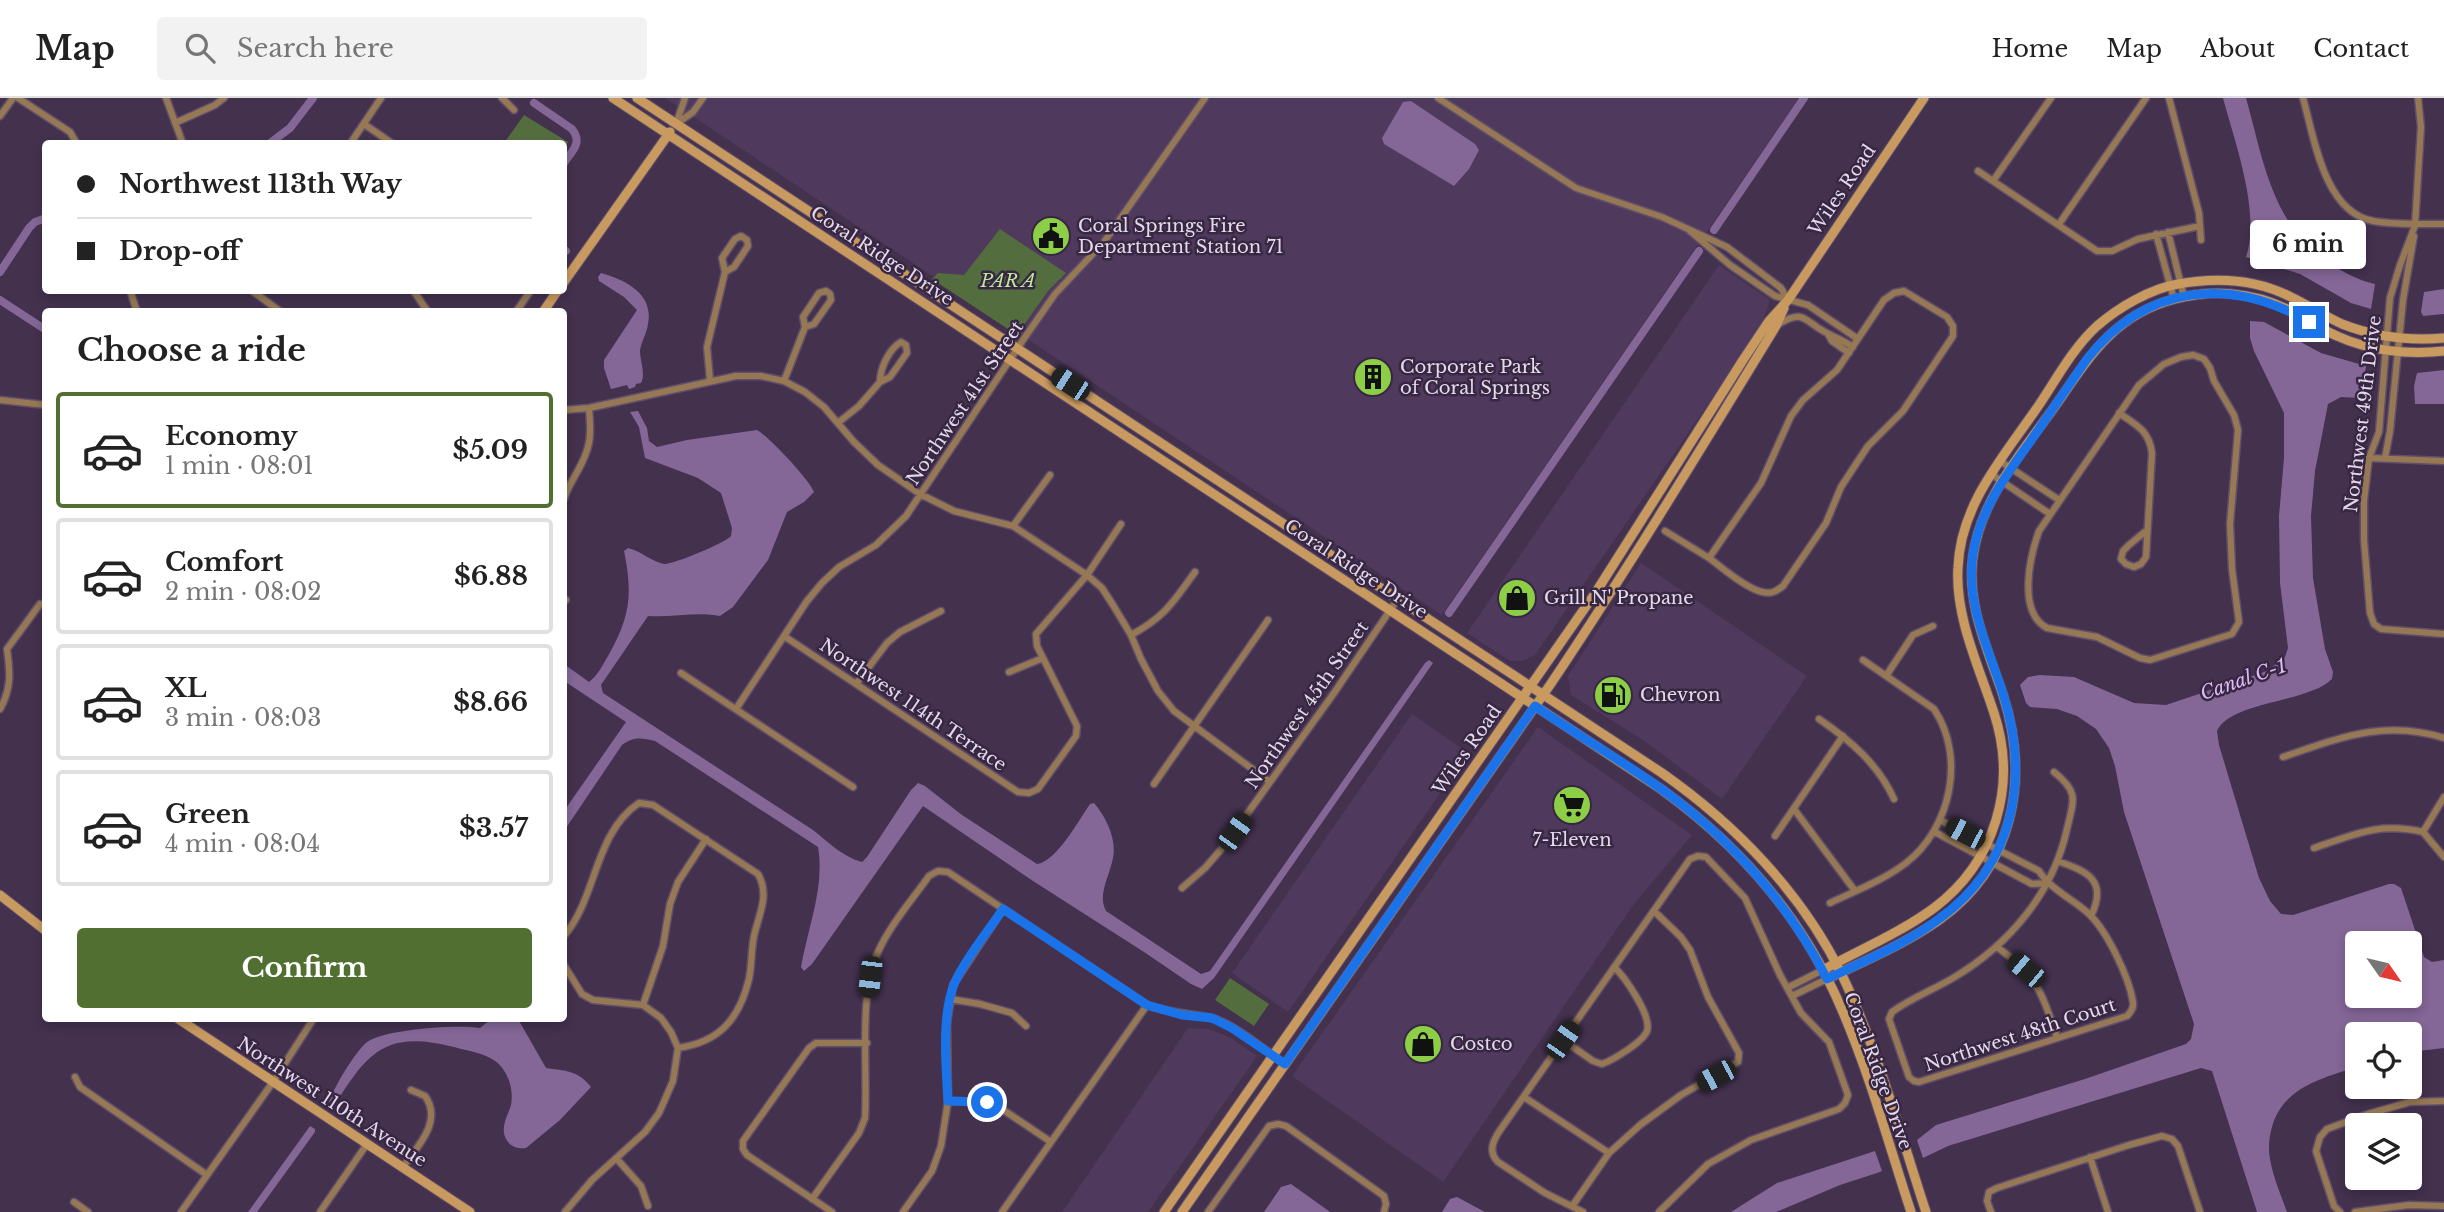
<!DOCTYPE html>
<html lang="en">
<head>
<meta charset="utf-8">
<style>
	:root { --surface:#fff; --page:#f2f2f2; --text:#222; --muted:#767676; --line:#e0e0e0; --accent:#526f32 }
	body { margin:0; font-family:"Libre Baskerville",serif; background:var(--page); color:var(--text); height:100vh; display:flex; flex-direction:column; font-size:26px; white-space:nowrap }
	* { box-sizing:border-box; margin:0 }
	p { font-size:23px; color:var(--muted) }
	.icon { flex:none; width:38px; height:38px; fill:none; stroke:currentColor; stroke-width:2; stroke-linecap:round; stroke-linejoin:round }
	.map { position:relative; flex:1; overflow:hidden }
	.panel { position:absolute; left:42px; top:210px; width:525px; height:714px; display:flex; flex-direction:column; background:var(--surface); border-radius:7px; box-shadow:0 4px 10px #0003 }
	.panel>* { flex:none }
	.banner { position:absolute; left:42px; top:42px; width:525px; height:154px; border-radius:7px; box-shadow:0 4px 10px #0003; display:grid; align-content:center; height:154px; padding:0 35px; background:var(--surface) }
	.needle { width:46px; rotate:124deg }
	.buttons { position:absolute; left:2345px; top:833px; display:grid; gap:14px }
	.buttons a { display:grid; place-items:center; width:77px; height:77px; border-radius:7px; background:var(--surface); box-shadow:0 4px 10px #0003; font-size:35px }
	.end { position:absolute; width:32px; height:32px; margin:-16px; border:9px solid #1a73e8; background:#fff; box-shadow:0 0 0 4px #fff }
	.from { border-radius:50% }
	.bubble { position:absolute; height:49px; border-radius:7px; background:var(--surface); box-shadow:0 4px 10px #0003; font-size:23px; font-weight:800; line-height:49px; text-align:center }
	.car { position:absolute; width:21px; height:42px; margin:-21px -10px; border-radius:9px; box-shadow:0 0 5px 2px #0007; background:linear-gradient(#222 24%,#8ab4d8 0 40%,#222 0 76%,#8ab4d8 0 86%,#222 0) }
	.banner b { display:flex; align-items:center; gap:24px; height:66px; font-size:26px }
	.banner b+b { border-top:2px solid var(--line) }
	.banner i { width:18px; height:18px; background:var(--text) }
	ul { padding:0; list-style:none }
	li { display:flex; align-items:center; gap:21px; height:116px; margin:0 14px 10px; padding:0 21px; border:4px solid var(--line); border-radius:7px }
	li div { flex:1 }
	li b { display:block; font-size:26px }
	li em { font-style:normal; font-weight:800 }
	li.selected { border-color:var(--accent) }
	li>.icon { width:63px; height:63px; stroke-width:1.5 }
	h2 { padding:0 35px; font-size:32px; line-height:84px }
	.primary-button { display:flex; gap:14px; margin-top:auto; padding:14px 35px }
	.primary-button a { flex:1; height:80px; border-radius:7px; background:var(--accent); color:#fff; font-size:28px; font-weight:800; line-height:80px; text-align:center }
	header { display:flex; align-items:center; gap:42px; box-sizing:border-box; height:98px; padding:0 35px; background:var(--surface); border-bottom:2px solid var(--line) }
	header strong { font-size:33px }
	nav { display:flex; gap:38px; margin-inline-start:auto; font-size:24px }
	.search { width:490px; height:63px; background:var(--page); display:flex; align-items:center; gap:18px; box-sizing:border-box; padding:0 24px; border-radius:7px; color:var(--muted); font-size:26px }
	.map>svg:first-child { display:block }
	.built { fill:#4f3a5d }
	.green { fill:#546d3f }
	.water { fill:#846697; fill-rule:evenodd }
	.lines { fill:none; stroke-linecap:round; stroke-linejoin:round }
	.canal { stroke:#846697; stroke-width:8 }
	.street-casing { stroke:#604f6a; stroke-width:9 }
	.secondary-casing { stroke:#604f6a; stroke-width:11 }
	.street { stroke:#967854; stroke-width:6 }
	.secondary { stroke:#c99a5f; stroke-width:9 }
	.route { stroke:#1a73e8; stroke-width:9 }
	.labels { text-anchor:middle; stroke-width:5; stroke-linejoin:round; paint-order:stroke }
	.street-label { font-size:18px; fill:#e4d9eb; stroke:#382743 }
	.poi-label { font-size:18px; fill:#e4d9eb; stroke:#382743; text-anchor:start }
	.park-label { font-size:18px; font-style:italic; fill:#bee89b; stroke:#382743 }
	.water-label { font-size:19px; font-style:italic; fill:#debbf6; stroke:#382743 }
</style>
</head>
<body>
<header>
<strong>Map</strong>
<div class="search"><svg class="icon" aria-label="search" viewBox="0 0 24 24"><circle cx="10" cy="10" r="6"/><path d="M15 15l6 6"/></svg>Search here</div>
<nav><a>Home</a><a>Map</a><a>About</a><a>Contact</a></nav>
</header>
<div class="map">
<svg width="2444" height="1114" viewBox="0 0 2444 1114">
	<rect width="100%" height="100%" fill="#43314e"/>
	<!-- built -->
	<path class="built" d="M665,0H1799L1442,517Z
		M1719,167L1770,202L1760,231L1535,557L1522,563H1510L1467,535Z
		M1641,465L1807,578L1722,701L1643,642L1571,597L1568,578Z
		M1412,616L1468,655L1288,914L1232,875Z
		M1538,629L1692,737L1634,806L1443,1084L1292,978Z
		M1188,930L1209,931L1231,940L1257,958L1148,1114H1062Z"/>
	<!-- green -->
	<path class="green" d="M524,17L568,44L564,51V46L504,45Z
		M1000,131L1066,175L1048,193L1017,237L932,181L938,175L964,177Z
		M1230,880L1269,906L1254,928L1215,902Z"/>
	<!-- water -->
	<path class="water" d="M2223,0H2246C2263,60 2271,124 2326,163C2341,173 2357,182 2375,186L2371,211L2351,205L2300,176L2246,159C2261,115 2235,45 2223,0Z
		M1411,3L1475,46L1479,52L1469,71L1454,88L1384,46L1382,40L1403,4Z
		M601,175C626,182 654,196 648,226C647,235 641,244 640,253C640,264 646,275 641,285L636,286L635,289L629,291L627,287L611,291L604,270V262L637,212L624,199L599,183L598,179Z
		M2444,191V216L2423,218L2421,214L2424,194Z
		M2250,223L2264,224L2321,255L2366,268L2361,300L2341,299L2328,306L2315,373L2311,418L2313,480L2325,551L2333,574L2332,581C2308,605 2231,603 2217,633L2219,647L2259,780L2270,803L2281,816L2293,817L2389,786H2394L2401,790L2424,859L2432,864L2444,862V950L2410,954V936H2357V969C2323,980 2283,989 2272,1029C2269,1040 2268,1050 2270,1061C2273,1079 2281,1097 2287,1114H2257L2212,973L2201,970L1948,1048L1923,1060L1917,1042L1936,1027L2085,981L2186,946L2191,941L2194,926L2124,714L2115,668L2109,650L2096,631L2077,618L2057,611L2030,609L2026,605L2020,587L2028,579L2040,577L2074,579L2134,605L2166,607L2267,573L2285,559L2288,550L2280,485L2279,418L2284,360V315L2254,253L2250,240ZM2357,845H2410V898H2357Z
		M2444,272V306H2415L2414,288L2417,275Z
		M638,313L647,330L649,343L657,349L687,342L757,332C769,339 809,381 814,394L804,404L787,414L768,462L733,509L720,518C697,513 671,520 648,518L601,587L603,595L813,732C828,744 843,759 862,764L867,759L911,692L918,685L925,688L962,717L1037,766C1056,764 1079,722 1090,706L1094,705C1106,719 1117,741 1113,760C1110,777 1097,797 1106,813L1201,876L1210,873L1425,565L1429,562L1433,565L1214,880L1202,891L1191,886L1144,854L1033,783L923,708L812,866L804,873L801,869C808,829 825,789 818,749L655,643C642,640 634,638 622,647L564,733V713L626,624L564,583V566L589,584C598,577 602,568 608,558C630,519 633,497 624,453L628,450C641,453 652,464 664,466C672,467 725,445 731,438L732,430L721,395L698,380L645,360L639,329L630,314Z
		M491,921H518L546,970C565,973 578,972 591,989L560,1022L526,1050C512,1052 502,1042 504,1028C505,1021 509,1014 511,1007C514,992 508,972 495,963C484,955 468,953 454,949C389,933 370,950 336,1005L329,1004C334,989 355,954 367,944C385,931 458,926 480,930Z
		M310,1028L315,1031V1034L257,1114H248Z
		M1875,1053L1882,1073L1877,1075L1840,1087L1776,1114H1731L1777,1085Z
		M1291,1086L1326,1111L1330,1114H1264L1281,1089Z
		M1457,1099L1485,1114H1442L1450,1101Z"/>
	<g class="lines">
		<!-- canal -->
		<path class="canal" d="M534,5L572,31C583,45 572,53 564,65
			M269,46L290,30L313,0
			M1714,132L1804,0
			M564,151L566,153
			M0,174L29,130L35,124L46,120
			M0,202L46,232
			M1449,515L1699,153"/>
		<defs>
			<path id="street" d="M18,0L70,34L77,46
				M166,0L183,46
				M502,0L514,12
				M1438,0L1576,90L1662,119L1727,149L1781,190L1788,202
				M2169,0L2199,115L2201,142
				M2303,0C2314,39 2324,114 2373,123C2395,127 2421,126 2444,126
				M0,18L13,0
				M175,25L215,7L224,0
				M364,26L393,46
				M676,26L693,14L703,0
				M676,26L685,0
				M350,46L381,0
				M1978,73L2097,153H2112L2138,141L2200,128
				M1993,83L2051,0
				M2416,125L2400,167L2390,200L2379,334L2369,360L2364,403V442L2370,515L2374,526L2381,531L2444,536
				M2059,126L2146,0
				M2415,127L2421,29L2418,0
				M1690,133L1730,167L1775,198L1808,207L1858,241
				M2168,134L2184,199
				M2156,136L2174,201
				M130,192L137,214
				M251,192L281,214
				M413,192L428,214
				M516,214L531,192
				M1777,227C1805,209 1804,224 1827,235C1836,240 1844,243 1853,249
				M1828,236L1832,243L1849,255
				M2193,257L2204,261L2210,270L2214,283L2234,317L2238,332L2230,426L2232,471L2239,524L2232,536L2150,562L2140,560L2097,539L2047,530C2017,514 2030,458 2039,433L2139,287L2164,266L2181,259Z
				M710,282L707,249L725,174L734,169L748,148L747,142L741,138L735,141L722,160L725,174
				M784,283L805,229L814,226L831,202L830,196L826,193L819,195L803,219L805,229
				M0,302L46,307
				M564,312L589,310L736,278H761L784,283L805,294L824,309L854,344L878,367L920,396L954,413L1013,428L1087,477L1102,490L1113,507L1131,537L1141,561L1158,593L1174,613L1270,684
				M2119,315C2136,327 2149,332 2152,355L2146,459L2141,466L2134,469L2126,466L2121,461L2123,453L2129,447L2147,432
				M839,324L859,308L880,284L890,279L907,255L906,247L901,244C889,251 880,270 880,284
				M2369,360L2444,363
				M2385,360L2390,333L2403,202L2414,138
				M2000,363L2059,402
				M1991,376L2050,416
				M564,401C569,384 581,371 586,355C592,340 590,325 589,310
				M1013,428L1050,377
				M1665,433L1709,460L1761,385L1791,318L1803,302L1837,272L1884,202L1894,195L1904,193L1947,219L1953,228V238L1903,313L1868,348L1856,366L1841,389L1826,425L1783,488C1780,490 1777,493 1773,494C1756,500 1723,470 1709,460
				M564,501L566,502
				M1131,537C1165,519 1173,504 1195,474
				M784,538L1018,694L1029,695L1038,691L1076,638L1077,628L1037,548L1036,536L1087,477L1121,426
				M7,551L40,506
				M1009,574L1043,560
				M681,575L853,689
				M1886,578L1913,537L1933,528
				M856,586L887,545L900,534L941,513
				M0,611C12,590 10,573 7,551
				M736,611L807,503L822,485L839,469L876,447L906,418L1023,242L1055,196L1104,144L1205,0
				M1819,621C1851,643 1878,666 1894,701
				M2283,659C2339,640 2385,621 2444,640
				M1154,686L1268,522
				M1794,711L1855,793
				M1940,722L2039,773C2051,792 2073,801 2089,816C2107,833 2129,879 2133,904C2134,910 2131,914 2127,918L1919,984L1914,983L1909,979L1889,921L1892,914C1911,900 1933,892 1953,880C2009,847 2053,795 2067,731C2074,701 2079,694 2054,674
				M1935,734L2032,786L2046,785
				M2423,734L2444,699
				M1775,738L1843,638
				M2314,750C2356,736 2378,724 2423,734L2444,759
				M2057,763C2088,773 2108,783 2091,818
				M1182,790L1205,770L1224,748L1334,595L1397,502
				M1830,805C1855,793 1884,782 1906,765C1951,730 1966,659 1934,611L1863,562
				M564,838C597,800 594,735 639,705L653,707L758,776C770,797 759,816 754,838C751,852 752,867 749,881C739,922 719,944 678,950
				M1997,849C2038,879 2041,893 2057,939
				M564,867L582,896L593,902L643,907L661,920L671,934L678,950L673,983L659,1015L645,1034L592,1082L565,1114
				M1787,890L1823,872
				M1792,898L1827,881
				M950,901L980,906L1012,915L1026,928
				M643,907L663,848L670,806L678,784L706,741
				M1563,942L1593,963L1602,966C1613,962 1643,944 1647,933C1652,918 1625,879 1614,869
				M75,979L80,989L207,1077
				M1524,999L1609,1055
				M948,1003L987,1004L999,1009L1051,1044
				M2090,1059L2108,1114
				M616,1060L641,1088L648,1108
				M403,1069C418,1048 443,1023 425,998L411,992
				M812,1101L859,1035L865,1020C868,971 858,897 878,854C890,827 912,802 929,778L938,773L948,774L1147,907C1168,915 1189,915 1211,920C1235,926 1264,952 1285,966
				M74,1104L88,1114
				M1573,1107L1609,1055L1640,1027L1681,997L1738,964L1739,955L1708,899L1690,852L1681,839L1654,813
				M181,1114L273,984L314,920
				M320,1114L367,1046
				M832,1114L747,1057L743,1051V1043L809,950L816,945H867
				M903,1114L932,1073L941,1048L948,1003L947,925L953,887L1003,811
				M1002,1114L1147,907
				M1208,1114L1269,1028L1278,1026L1286,1028L1384,1098L1386,1106L1384,1114
				M1583,1114L1545,1095L1498,1064C1483,1049 1501,1032 1510,1018L1690,761L1698,758L1706,759L1745,800L1780,877L1801,915L1829,944L1848,997L1845,1005L1839,1011L1751,1042L1708,1066L1659,1114
				M1991,1114L1987,1103L1989,1094L1997,1090L2129,1047L2162,1038L2172,1041L2178,1048L2200,1114
				M2340,1114L2334,1108L2316,1053L2320,1039L2327,1031L2368,1016L2410,1004L2444,1003
				M2355,1114L2409,1107L2444,1108"/>
			<path id="secondary" d="M613,0L1661,691C1740,748 1804,822 1842,912C1870,977 1889,1047 1911,1114
				M637,0L1662,675C1736,727 1802,795 1842,877C1878,952 1900,1035 1926,1114
				M564,184L670,34
				M543,214L558,192
				M0,797L46,833
				M1823,872C1859,852 1900,835 1934,810C1995,764 2018,688 1994,615C1979,569 1955,519 1958,470C1960,406 2005,357 2039,307C2057,280 2073,250 2097,228C2119,209 2150,191 2178,186C2216,179 2256,181 2291,199C2308,207 2324,218 2342,226C2375,239 2409,243 2444,240
				M1827,881C1864,863 1905,846 1939,822C2014,769 2030,681 2003,597C1988,552 1966,506 1973,458C1981,399 2025,351 2058,304C2090,257 2116,216 2175,201C2212,191 2252,194 2287,211C2304,219 2320,231 2337,238C2370,253 2409,257 2444,253
				M177,920L470,1114
				M1164,1114L1596,494L1743,262L1769,223L1788,202L1924,0
				M1182,1114L1550,587C1629,469 1702,349 1776,228L1784,210"/>
		</defs>
		<!-- street casing -->
		<use href="#street" class="street-casing"/>
		<!-- secondary casing -->
		<use href="#secondary" class="secondary-casing"/>
		<!-- street -->
		<use href="#street" class="street"/>
		<!-- secondary -->
		<use href="#secondary" class="secondary"/>
	</g>
	<g class="lines">
		<!-- route -->
		<path class="route" d="M987,1004L948,1003C946,969 941,915 955,884C967,858 987,835 1003,811L1147,907L1182,917L1212,920L1232,930L1285,966L1535,608C1584,642 1639,672 1685,709C1744,756 1793,814 1827,881C1864,863 1906,846 1939,821C2013,768 2030,683 2004,599C1990,553 1965,506 1973,456C1980,412 2005,379 2030,344C2049,316 2068,289 2087,261C2146,186 2230,178 2309,224"/>
	</g>
	<!-- icons -->
	<defs>
		<symbol id="civic-disc" viewBox="-11 -11 22 22"><circle r="9.5" fill="#8cce45" stroke="#382743"/><path d="M-.6-6.5H3V-4.5H.6V-3L4-1V1h2V6H-6V1h2V-1L-.6-3ZM-1.2 2.5V6h2.4V2.5Z" fill="#111"/></symbol>
		<symbol id="building-disc" viewBox="-11 -11 22 22"><circle r="9.5" fill="#8cce45" stroke="#382743"/><path d="M-4-6H4V6H1V3H-1V6H-4ZM-2.5-4.3h1.7v1.8h-1.7ZM.8-4.3h1.7v1.8H.8ZM-2.5-1h1.7V.8h-1.7ZM.8-1h1.7V.8H.8Z" fill="#111"/></symbol>
		<symbol id="shop-disc" viewBox="-11 -11 22 22"><circle r="9.5" fill="#8cce45" stroke="#382743"/><path d="M-5-2.5h2.3a2.7 3.5 0 0 1 5.4 0H5L5.5 6h-11ZM-1.5-2.5h3a1.5 2.3 0 0 0-3 0Z" fill="#111"/></symbol>
		<symbol id="fuel-disc" viewBox="-11 -11 22 22"><circle r="9.5" fill="#8cce45" stroke="#382743"/><path d="M-5.5-6h7V0h2V4h1.3V-2.5L3-4.5l.8-.8L6-3V5H2.5V1h-1V6h-7ZM-4.2-4.7v3.2H.2V-4.7Z" fill="#111"/></symbol>
		<symbol id="supermarket-disc" viewBox="-11 -11 22 22"><circle r="9.5" fill="#8cce45" stroke="#382743"/><path d="M-6-5.5h2.5l.6 2H6L4.5 2H-2.5L-4.4-4H-6ZM-1.5 3.2a1.3 1.3 0 1 0 .1 0ZM3 3.2a1.3 1.3 0 1 0 .1 0Z" fill="#111"/></symbol>
	</defs>
	<g fill-rule="evenodd">
		<use href="#civic-disc" x="1029" y="116" width="44" height="44"/>
		<use href="#building-disc" x="1351" y="257" width="44" height="44"/>
		<use href="#shop-disc" x="1495" y="478" width="44" height="44"/>
		<use href="#fuel-disc" x="1591" y="575" width="44" height="44"/>
		<use href="#supermarket-disc" x="1550" y="685" width="44" height="44"/>
		<use href="#shop-disc" x="1401" y="924" width="44" height="44"/>
	</g>
	<g class="labels">
		<!-- street labels -->
		<g class="street-label">
			<text transform="translate(1842 92) rotate(-56)" y="6">Wiles Road</text>
			<text transform="translate(882 158) rotate(33)" y="6">Coral Ridge Drive</text>
			<text transform="translate(965 305) rotate(-56)" y="6">Northwest 41st Street</text>
			<text transform="translate(2363 316) rotate(-83)" y="6">Northwest 49th Drive</text>
			<text transform="translate(1356 471) rotate(33)" y="6">Coral Ridge Drive</text>
			<text transform="translate(913 607) rotate(34)" y="6">Northwest 114th Terrace</text>
			<text transform="translate(1307 607) rotate(-55)" y="6">Northwest 45th Street</text>
			<text transform="translate(1467 652) rotate(-55)" y="6">Wiles Road</text>
			<text transform="translate(2020 937) rotate(-18)" y="6">Northwest 48th Court</text>
			<text transform="translate(1878 973) rotate(70)" y="6">Coral Ridge Drive</text>
			<text transform="translate(332 1004) rotate(33)" y="6">Northwest 110th Avenue</text>
		</g>
		<!-- poi labels -->
		<g class="poi-label">
			<text x="1078" y="134">Coral Springs Fire<tspan x="1078" dy="21">Department Station 71</tspan></text>
			<text x="1400" y="275">Corporate Park<tspan x="1400" dy="21">of Coral Springs</tspan></text>
			<text x="1544" y="506">Grill N' Propane</text>
			<text x="1640" y="603">Chevron</text>
			<text x="1572" y="748" text-anchor="middle">7-Eleven</text>
			<text x="1450" y="952">Costco</text>
		</g>
		<!-- park labels -->
		<g class="park-label">
			<text x="1008" y="189">PAR A</text>
		</g>
		<!-- water labels -->
		<g class="water-label">
			<text transform="translate(2243 581) rotate(-19)" y="7">Canal C-1</text>
		</g>
	</g>
</svg>
<div class="buttons">
<a><svg class="needle" viewBox="-14 -14 28 28"><path d="M0-13l5 13h-10z" fill="#e53935"/><path d="M0 13l5-13h-10z" fill="#767676"/></svg></a>
<a><svg class="icon" aria-label="locate" viewBox="0 0 24 24"><circle cx="12" cy="12" r="6"/><path d="M12 2v4M12 18v4M2 12h4M18 12h4"/></svg></a>
<a><svg class="icon" aria-label="layers" viewBox="0 0 24 24"><path d="M12 4l9 5-9 5-9-5zM3 14l9 5 9-5"/></svg></a>
</div>
<i class="end from" style="left:987px;top:1004px"></i>
<i class="end" style="left:2309px;top:224px"></i>
<div class="bubble" style="left:2250px;top:122px;width:116px">6 min</div>
<i class="car" style="left:1070px;top:286px;rotate:303deg"></i>
<i class="car" style="left:1235px;top:734px;rotate:36deg"></i>
<i class="car" style="left:1965px;top:735px;rotate:297deg"></i>
<i class="car" style="left:2026px;top:872px;rotate:310deg"></i>
<i class="car" style="left:870px;top:879px;rotate:187deg"></i>
<i class="car" style="left:1563px;top:942px;rotate:35deg"></i>
<i class="car" style="left:1716px;top:978px;rotate:242deg"></i>
<div class="banner">
<b><i class="from"></i>Northwest 113th Way</b>
<b><i></i>Drop-off</b>
</div>
<section class="panel">
<h2>Choose a ride</h2>
<ul>
<li class="selected"><svg class="icon" aria-label="car" viewBox="0 0 24 24"><path d="M5 17H2v-5l4-1 3-4h7l3 4 3 1v5h-3M9 17h6M6 11h13"/><circle cx="7" cy="17" r="2"/><circle cx="17" cy="17" r="2"/></svg><div><b>Economy</b><p>1 min · 08:01</p></div><em>$5.09</em></li>
<li><svg class="icon" aria-label="car" viewBox="0 0 24 24"><path d="M5 17H2v-5l4-1 3-4h7l3 4 3 1v5h-3M9 17h6M6 11h13"/><circle cx="7" cy="17" r="2"/><circle cx="17" cy="17" r="2"/></svg><div><b>Comfort</b><p>2 min · 08:02</p></div><em>$6.88</em></li>
<li><svg class="icon" aria-label="car" viewBox="0 0 24 24"><path d="M5 17H2v-5l4-1 3-4h7l3 4 3 1v5h-3M9 17h6M6 11h13"/><circle cx="7" cy="17" r="2"/><circle cx="17" cy="17" r="2"/></svg><div><b>XL</b><p>3 min · 08:03</p></div><em>$8.66</em></li>
<li><svg class="icon" aria-label="car" viewBox="0 0 24 24"><path d="M5 17H2v-5l4-1 3-4h7l3 4 3 1v5h-3M9 17h6M6 11h13"/><circle cx="7" cy="17" r="2"/><circle cx="17" cy="17" r="2"/></svg><div><b>Green</b><p>4 min · 08:04</p></div><em>$3.57</em></li>
</ul>
<div class="primary-button"><a>Confirm</a></div>
</section>
</div>
</body>
</html>
